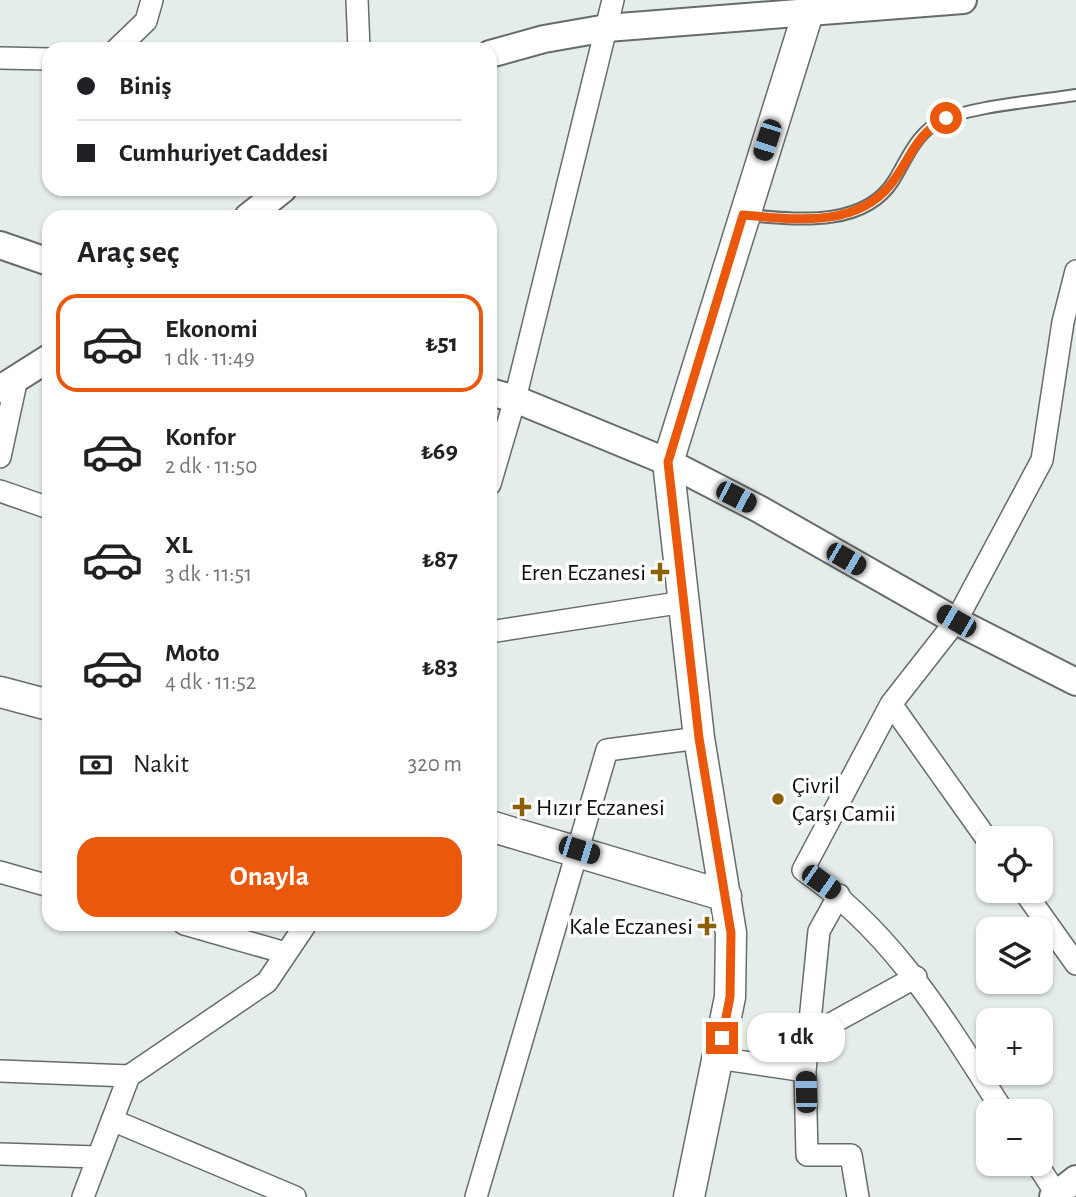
<!DOCTYPE html>
<html lang="tr">
<head>
<meta charset="utf-8">
<style>
	:root { --surface:#fff; --page:#f2f2f2; --text:#202124; --muted:#757577; --line:#e0e0e0; --accent:#ea580c }
	body { margin:0; font-family:"Alegreya Sans",sans-serif; background:var(--page); color:var(--text); height:100vh; display:flex; flex-direction:column; font-size:26px; white-space:nowrap }
	* { box-sizing:border-box; margin:0 }
	p { font-size:23px; color:var(--muted) }
	.icon { flex:none; width:38px; height:38px; fill:none; stroke:currentColor; stroke-width:2; stroke-linecap:round; stroke-linejoin:round }
	.map { position:relative; flex:1; overflow:hidden }
	.panel { position:absolute; left:42px; top:210px; width:455px; height:721px; display:flex; flex-direction:column; background:var(--surface); border-radius:21px; box-shadow:0 2px 5px #0004 }
	.panel>* { flex:none }
	.top-card { position:absolute; left:42px; top:42px; width:455px; height:154px; border-radius:21px; box-shadow:0 2px 5px #0004; display:grid; align-content:center; height:154px; padding:0 35px; background:var(--surface) }
	.buttons { position:absolute; left:976px; top:826px; display:grid; gap:14px }
	.buttons a { display:grid; place-items:center; width:77px; height:77px; border-radius:14px; background:var(--surface); box-shadow:0 2px 5px #0004; font-size:35px }
	.end { position:absolute; width:32px; height:32px; margin:-16px; border:9px solid #ea580c; background:#fff; box-shadow:0 0 0 4px #fff }
	.from { border-radius:50% }
	.bubble { position:absolute; height:49px; border-radius:21px; background:var(--surface); box-shadow:0 2px 5px #0004; font-size:23px; font-weight:600; line-height:49px; text-align:center }
	.car { position:absolute; width:21px; height:42px; margin:-21px -10px; border-radius:9px; box-shadow:0 0 5px 2px #0007; background:linear-gradient(#222 24%,#8ab4d8 0 40%,#222 0 76%,#8ab4d8 0 86%,#222 0) }
	.top-card b { display:flex; align-items:center; gap:24px; height:66px; font-size:26px }
	.top-card b+b { border-top:2px solid var(--line) }
	.top-card i { width:18px; height:18px; background:var(--text) }
	ul { padding:0; list-style:none }
	li { display:flex; align-items:center; gap:21px; height:98px; margin:0 14px 10px; padding:0 21px; border:4px solid transparent; border-radius:21px }
	li div { flex:1 }
	li b { display:block; font-size:26px }
	li em { font-style:normal; font-weight:600 }
	li.selected { border-color:var(--accent) }
	li>.icon { width:63px; height:63px; stroke-width:1.5 }
	h2 { padding:0 35px; font-size:32px; line-height:84px }
	.pay { display:flex; align-items:center; gap:18px; height:77px; padding:0 35px; font-size:26px }
	.pay p { margin-inline-start:auto }
	.primary-button { display:flex; gap:14px; margin-top:auto; padding:14px 35px }
	.primary-button a { flex:1; height:80px; border-radius:21px; background:var(--accent); color:#fff; font-size:28px; font-weight:600; line-height:80px; text-align:center }
	.map>svg:first-child { display:block }
	.lines { fill:none; stroke-linecap:round; stroke-linejoin:round }
	.service-casing { stroke:#656c6a; stroke-width:14 }
	.minor-casing { stroke:#656c6a; stroke-width:24 }
	.tertiary-casing { stroke:#656c6a; stroke-width:30 }
	.secondary-casing { stroke:#656c6a; stroke-width:33 }
	.service { stroke:#fff; stroke-width:10 }
	.minor { stroke:#fff; stroke-width:21 }
	.tertiary { stroke:#fff; stroke-width:26 }
	.secondary { stroke:#fff; stroke-width:30 }
	.route { stroke:#ea580c; stroke-width:9 }
	.poi-dot { fill:#8c6104; stroke:#fff; stroke-width:2.5 }
	.labels { text-anchor:middle; stroke-width:7; stroke-linejoin:round; paint-order:stroke }
	.poi-label { font-size:24px; fill:#0b0e0d; stroke:#fff; text-anchor:end }
</style>
</head>
<body>
<div class="map">
<svg width="1076" height="1197" viewBox="0 0 1076 1197">
	<rect width="100%" height="100%" fill="#e5edeb"/>
	<g class="lines">
		<defs>
			<path id="service" d="M746,215C794,219 864,229 894,180C906,160 915,137 935,124C965,106 1039,101 1076,95"/>
			<path id="minor" d="M357,0L359,49
				M117,49L146,21L152,0
				M0,58L49,59
				M0,457L17,378
				M490,484L515,399L613,0
				M0,491L49,508
				M490,632L684,602
				M891,704L989,842
				M0,872L49,886
				M1024,891L1076,964
				M839,895L819,931L805,1071L807,1155H851L858,1197
				M184,924L286,953
				M807,1037L916,977
				M717,1058L805,1071
				M0,1071L129,1076
				M1003,1111C944,1019 894,933 803,870L891,704L956,621L1042,460L1063,322L1076,271
				M112,1120L295,1197
				M0,1154L97,1157
				M1037,1164L1057,1195
				M83,1197L129,1076L267,982L306,924
				M476,1197L607,750L699,738"/>
			<path id="tertiary" d="M490,54L544,39L607,28L963,0
				M248,217L283,189
				M0,245L49,262
				M0,389L49,358
				M490,392L515,399L668,462L759,509L956,621L1076,682
				M1053,1197L1076,1179"/>
			<path id="secondary" d="M0,692L49,705
				M490,826L726,896
				M689,1197L730,997L731,933L699,738L668,462L812,0"/>
		</defs>
		<!-- service casing -->
		<use href="#service" class="service-casing"/>
		<!-- minor casing -->
		<use href="#minor" class="minor-casing"/>
		<!-- tertiary casing -->
		<use href="#tertiary" class="tertiary-casing"/>
		<!-- secondary casing -->
		<use href="#secondary" class="secondary-casing"/>
		<!-- service -->
		<use href="#service" class="service"/>
		<!-- minor -->
		<use href="#minor" class="minor"/>
		<!-- tertiary -->
		<use href="#tertiary" class="tertiary"/>
		<!-- secondary -->
		<use href="#secondary" class="secondary"/>
	</g>
	<g class="lines">
		<!-- route -->
		<path class="route" d="M722,1038L730,997L731,933L699,738L668,462L743,215C792,219 856,229 891,184C912,157 913,137 946,118"/>
	</g>
	<!-- markers -->
	<g class="poi-dot">
		<path d="M656.5 561.5h7v7h7v7h-7v7h-7v-7h-7v-7h7z"/>
		<circle cx="778" cy="799" r="7"/>
		<path d="M518.5 796.5h7v7h7v7h-7v7h-7v-7h-7v-7h7z"/>
		<path d="M703.5 915.5h7v7h7v7h-7v7h-7v-7h-7v-7h7z"/>
	</g>
	<g class="labels">
		<!-- poi labels -->
		<g class="poi-label">
			<text x="646" y="580">Eren Eczanesi</text>
			<text x="792" y="793" text-anchor="start">Çivril<tspan x="792" dy="28">Çarşı Camii</tspan></text>
			<text x="536" y="815" text-anchor="start">Hızır Eczanesi</text>
			<text x="693" y="934">Kale Eczanesi</text>
		</g>
	</g>
</svg>
<div class="buttons">
<a><svg class="icon" aria-label="locate" viewBox="0 0 24 24"><circle cx="12" cy="12" r="6"/><path d="M12 2v4M12 18v4M2 12h4M18 12h4"/></svg></a>
<a><svg class="icon" aria-label="layers" viewBox="0 0 24 24"><path d="M12 4l9 5-9 5-9-5zM3 14l9 5 9-5"/></svg></a>
<a>+</a>
<a>−</a>
</div>
<i class="end from" style="left:946px;top:118px"></i>
<i class="end" style="left:722px;top:1038px"></i>
<div class="bubble" style="left:747px;top:1013px;width:98px">1 dk</div>
<i class="car" style="left:767px;top:140px;rotate:198deg"></i>
<i class="car" style="left:736px;top:497px;rotate:117deg"></i>
<i class="car" style="left:846px;top:559px;rotate:120deg"></i>
<i class="car" style="left:956px;top:621px;rotate:300deg"></i>
<i class="car" style="left:579px;top:850px;rotate:107deg"></i>
<i class="car" style="left:821px;top:882px;rotate:125deg"></i>
<i class="car" style="left:806px;top:1092px;rotate:359deg"></i>
<div class="top-card">
<b><i class="from"></i>Biniş</b>
<b><i></i>Cumhuriyet Caddesi</b>
</div>
<section class="panel">
<h2>Araç seç</h2>
<ul>
<li class="selected"><svg class="icon" aria-label="car" viewBox="0 0 24 24"><path d="M5 17H2v-5l4-1 3-4h7l3 4 3 1v5h-3M9 17h6M6 11h13"/><circle cx="7" cy="17" r="2"/><circle cx="17" cy="17" r="2"/></svg><div><b>Ekonomi</b><p>1 dk · 11:49</p></div><em>₺51</em></li>
<li><svg class="icon" aria-label="car" viewBox="0 0 24 24"><path d="M5 17H2v-5l4-1 3-4h7l3 4 3 1v5h-3M9 17h6M6 11h13"/><circle cx="7" cy="17" r="2"/><circle cx="17" cy="17" r="2"/></svg><div><b>Konfor</b><p>2 dk · 11:50</p></div><em>₺69</em></li>
<li><svg class="icon" aria-label="car" viewBox="0 0 24 24"><path d="M5 17H2v-5l4-1 3-4h7l3 4 3 1v5h-3M9 17h6M6 11h13"/><circle cx="7" cy="17" r="2"/><circle cx="17" cy="17" r="2"/></svg><div><b>XL</b><p>3 dk · 11:51</p></div><em>₺87</em></li>
<li><svg class="icon" aria-label="car" viewBox="0 0 24 24"><path d="M5 17H2v-5l4-1 3-4h7l3 4 3 1v5h-3M9 17h6M6 11h13"/><circle cx="7" cy="17" r="2"/><circle cx="17" cy="17" r="2"/></svg><div><b>Moto</b><p>4 dk · 11:52</p></div><em>₺83</em></li>
</ul>
<div class="pay"><svg class="icon" aria-label="cash" viewBox="0 0 24 24"><path d="M3 7h18v10H3z"/><circle cx="12" cy="12" r="2"/></svg>Nakit<p>320 m</p></div>
<div class="primary-button"><a>Onayla</a></div>
</section>
</div>
</body>
</html>
